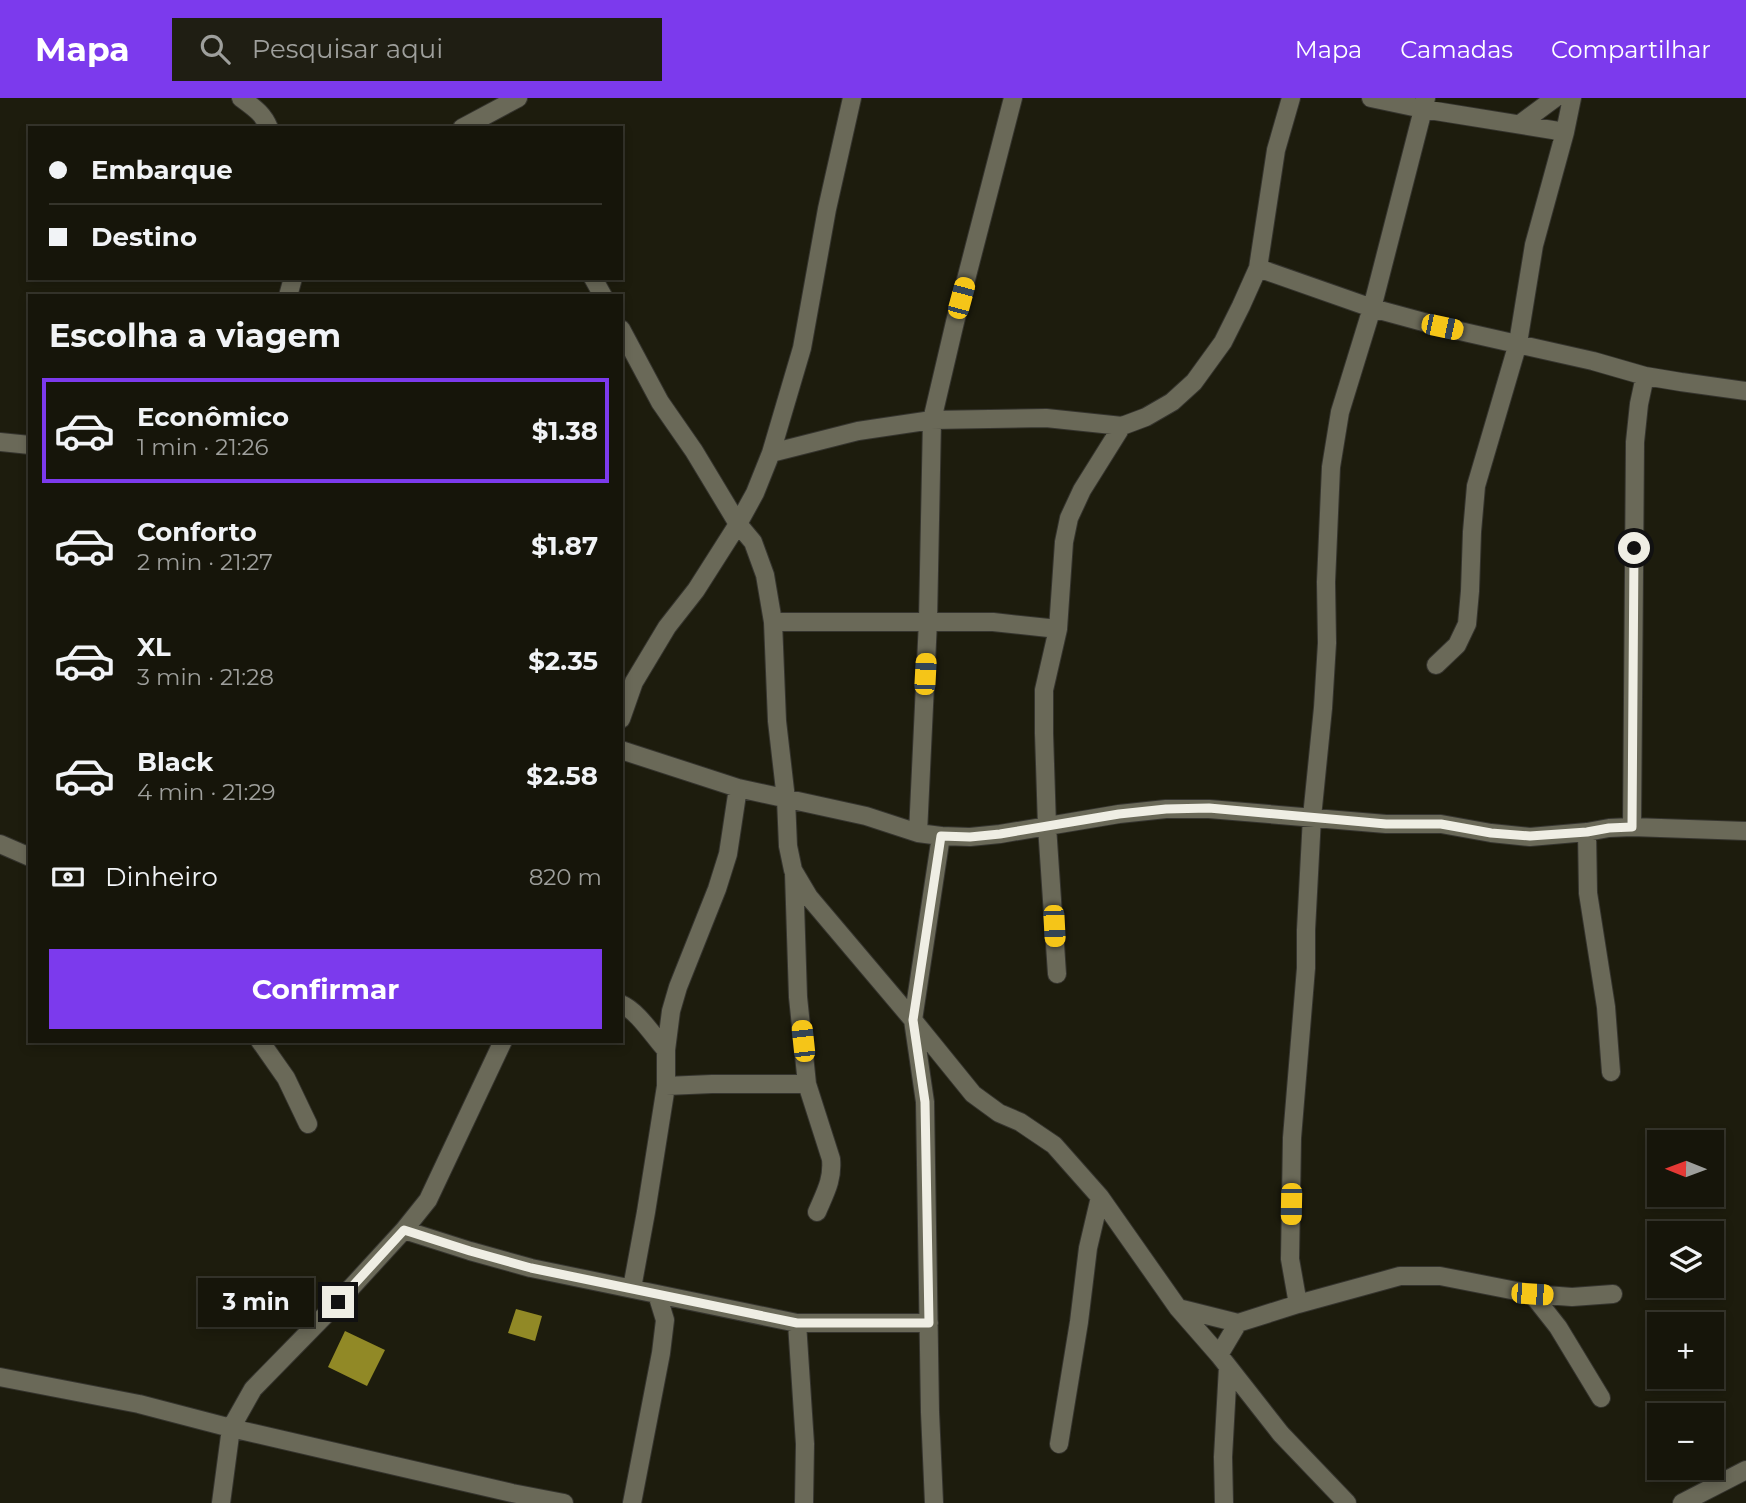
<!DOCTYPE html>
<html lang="pt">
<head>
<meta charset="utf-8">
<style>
	:root { --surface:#16150a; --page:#1f1e13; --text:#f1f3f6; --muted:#9e9f9c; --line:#35342b; --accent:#7c3aed }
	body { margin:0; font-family:Montserrat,sans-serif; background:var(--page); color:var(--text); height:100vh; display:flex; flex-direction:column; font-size:26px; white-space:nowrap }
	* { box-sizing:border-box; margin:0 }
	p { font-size:23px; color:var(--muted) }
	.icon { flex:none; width:38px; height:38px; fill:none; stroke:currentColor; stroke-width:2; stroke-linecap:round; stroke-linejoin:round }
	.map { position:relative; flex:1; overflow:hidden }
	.side { position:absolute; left:28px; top:196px; width:595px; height:749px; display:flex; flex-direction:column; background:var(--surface); border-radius:0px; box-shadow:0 4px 10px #0003,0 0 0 2px var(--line) }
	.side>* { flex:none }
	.top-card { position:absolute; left:28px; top:28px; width:595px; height:154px; border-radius:0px; box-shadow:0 4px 10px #0003,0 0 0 2px var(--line); display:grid; align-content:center; height:154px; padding:0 21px; background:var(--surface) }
	.needle { width:46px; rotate:271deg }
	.buttons { position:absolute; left:1647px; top:1032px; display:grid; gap:14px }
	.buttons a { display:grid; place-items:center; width:77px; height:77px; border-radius:0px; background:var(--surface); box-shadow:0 4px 10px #0003,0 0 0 2px var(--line); font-size:35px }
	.end { position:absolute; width:32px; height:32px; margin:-16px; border:9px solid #efeee4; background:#111; box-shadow:0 0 0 4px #111 }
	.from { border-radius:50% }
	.bubble { position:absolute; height:49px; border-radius:0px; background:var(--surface); box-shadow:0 4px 10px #0003,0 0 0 2px var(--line); font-size:23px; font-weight:700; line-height:49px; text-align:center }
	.car { position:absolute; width:21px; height:42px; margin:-21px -10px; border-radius:9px; box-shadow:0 0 5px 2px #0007; background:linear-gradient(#f5c518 24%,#345 0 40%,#f5c518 0 76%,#345 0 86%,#f5c518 0) }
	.top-card b { display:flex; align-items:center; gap:24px; height:66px; font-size:26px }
	.top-card b+b { border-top:2px solid var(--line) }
	.top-card i { width:18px; height:18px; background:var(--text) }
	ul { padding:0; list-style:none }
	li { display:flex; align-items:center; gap:21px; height:105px; margin:0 14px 10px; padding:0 7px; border:4px solid transparent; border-radius:0px }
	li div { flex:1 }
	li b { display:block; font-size:26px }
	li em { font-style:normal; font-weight:700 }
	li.active { border-color:var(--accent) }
	li>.icon { width:63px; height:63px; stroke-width:1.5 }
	h2 { padding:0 21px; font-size:32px; line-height:84px }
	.pay { display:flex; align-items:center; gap:18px; height:77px; padding:0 21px; font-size:26px }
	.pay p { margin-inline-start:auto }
	.cta { display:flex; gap:14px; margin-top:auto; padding:14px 21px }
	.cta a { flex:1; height:80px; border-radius:0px; background:var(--accent); color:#fff; font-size:28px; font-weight:700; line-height:80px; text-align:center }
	header { display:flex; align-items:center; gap:42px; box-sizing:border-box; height:98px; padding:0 35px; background:var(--accent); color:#fff }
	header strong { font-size:33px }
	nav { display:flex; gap:38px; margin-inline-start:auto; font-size:24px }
	.search { width:490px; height:63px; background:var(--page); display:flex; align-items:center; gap:18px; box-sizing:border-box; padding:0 24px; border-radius:0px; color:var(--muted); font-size:26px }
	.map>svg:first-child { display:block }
	.building { fill:#918926 }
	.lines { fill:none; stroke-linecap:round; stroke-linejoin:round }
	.minor-casing { stroke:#35342e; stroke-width:20 }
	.minor { stroke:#6a6958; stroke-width:18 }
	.route { stroke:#efeee4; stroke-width:9 }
</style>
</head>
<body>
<header>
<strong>Mapa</strong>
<div class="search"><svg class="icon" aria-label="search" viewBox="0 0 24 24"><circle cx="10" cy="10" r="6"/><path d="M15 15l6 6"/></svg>Pesquisar aqui</div>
<nav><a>Mapa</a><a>Camadas</a><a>Compartilhar</a></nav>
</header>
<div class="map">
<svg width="1746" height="1405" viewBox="0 0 1746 1405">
	<rect width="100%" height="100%" fill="#1d1c0d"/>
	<!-- building -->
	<path class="building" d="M516,1211L542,1218L535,1243L508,1235Z
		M345,1233L385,1252L367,1288L328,1269Z"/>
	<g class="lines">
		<defs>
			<path id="minor" d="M241,0C253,9 263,15 269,30
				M1371,0L1423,11L1565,34
				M1520,26L1555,0
				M462,30L518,0
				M1258,170L1372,210L1442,229L1593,263L1645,278L1681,284L1746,293
				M593,180L603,198
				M288,198L293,180
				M621,231L660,304L694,353L738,426L753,444L765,477L773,524L777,623L786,701L788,748L793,772L809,799L913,922L925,1004L930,1314L934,1405
				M0,344L30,347
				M771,355L858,333L932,322L1046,320L1122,328L1146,319L1172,304L1194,284L1223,244L1241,208L1258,170L1276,52L1291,0
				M773,524H993L1058,531
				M1436,567L1457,547L1467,526L1470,493L1472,434L1476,388L1518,245L1534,147L1565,34L1572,0
				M621,621L634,584L667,529L696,492L738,426L755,395L771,355L802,250L827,111L852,0
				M621,652L738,690L866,718L918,735L941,738L970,739L1000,736L1119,716L1166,711H1209L1386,726H1441L1491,735L1530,739L1587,734L1609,730L1632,729L1746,733
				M1632,729L1635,344L1639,306L1645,278
				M1587,734L1588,795L1606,909L1611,974
				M918,735L928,523L932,322L955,224L1013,0
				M941,738L913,922L973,996L999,1015L1020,1024L1054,1047L1100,1099L1178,1210L1219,1257L1281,1336L1347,1405
				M0,746L30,759
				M794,775L798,899L807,986L831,1061C833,1082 825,1095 817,1114
				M1057,876L1047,728L1044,635V592L1058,531L1064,444L1069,420L1082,392L1122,328
				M621,906C638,913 653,938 666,952
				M260,943L286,980L308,1026
				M666,988L712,986H807
				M404,1132L470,1153L531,1170L797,1225H929
				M632,1190L646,1114L666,988V952L671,913L678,889L717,791L728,756L738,690
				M1532,1196L1558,1229L1601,1300
				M1298,1206L1290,1161L1292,1040L1306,870V832L1312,719L1323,610L1327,545L1326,484L1331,369L1340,314L1372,210L1426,0
				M1178,1210L1238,1225L1298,1206L1400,1178H1440L1532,1196L1572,1199L1613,1196
				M797,1225L805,1346L804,1405
				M1219,1257L1238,1225
				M0,1279L139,1306L231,1330L512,1395L564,1405
				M1059,1346L1079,1224L1088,1150L1100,1099
				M221,1405L231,1330L253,1291L338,1204L404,1132L428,1102L503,943
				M632,1405L661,1255L665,1222L657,1196
				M1224,1405L1223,1359L1228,1269
				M1682,1405L1746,1372"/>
		</defs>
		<!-- minor casing -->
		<use href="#minor" class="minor-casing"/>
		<!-- minor -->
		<use href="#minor" class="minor"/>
	</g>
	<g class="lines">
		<!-- route -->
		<path class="route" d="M338,1204L404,1132L470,1153L531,1170L797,1225H929L925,1004L913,922L941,738L970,739L1000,736L1119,716L1166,711L1209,710L1386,726H1441L1491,735L1530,738L1587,734L1609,730L1632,729L1634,450"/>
	</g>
</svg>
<div class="buttons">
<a><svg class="needle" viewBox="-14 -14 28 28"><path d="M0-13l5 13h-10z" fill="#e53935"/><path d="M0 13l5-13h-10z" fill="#9e9f9c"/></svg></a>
<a><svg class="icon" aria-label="layers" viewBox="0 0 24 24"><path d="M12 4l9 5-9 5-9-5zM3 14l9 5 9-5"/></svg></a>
<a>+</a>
<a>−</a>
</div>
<i class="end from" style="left:1634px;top:450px"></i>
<i class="end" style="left:338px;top:1204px"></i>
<div class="bubble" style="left:198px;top:1180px;width:116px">3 min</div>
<i class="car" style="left:961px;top:200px;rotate:15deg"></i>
<i class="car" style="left:1442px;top:229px;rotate:102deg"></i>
<i class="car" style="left:925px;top:576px;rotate:3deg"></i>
<i class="car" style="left:1054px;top:828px;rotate:177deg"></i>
<i class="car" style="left:803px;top:943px;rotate:354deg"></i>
<i class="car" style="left:1291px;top:1106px;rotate:181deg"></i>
<i class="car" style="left:1532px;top:1196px;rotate:94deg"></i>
<div class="top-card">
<b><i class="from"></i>Embarque</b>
<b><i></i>Destino</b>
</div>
<section class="side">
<h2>Escolha a viagem</h2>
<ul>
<li class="active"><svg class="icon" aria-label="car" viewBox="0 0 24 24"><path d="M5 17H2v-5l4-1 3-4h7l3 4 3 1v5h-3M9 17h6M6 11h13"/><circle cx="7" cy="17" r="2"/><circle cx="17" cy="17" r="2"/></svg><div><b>Econômico</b><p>1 min · 21:26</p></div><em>$1.38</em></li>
<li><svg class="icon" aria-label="car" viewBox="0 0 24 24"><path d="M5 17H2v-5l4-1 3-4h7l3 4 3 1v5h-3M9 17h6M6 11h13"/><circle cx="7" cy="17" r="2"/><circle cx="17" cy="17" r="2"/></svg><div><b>Conforto</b><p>2 min · 21:27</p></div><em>$1.87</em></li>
<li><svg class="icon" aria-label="car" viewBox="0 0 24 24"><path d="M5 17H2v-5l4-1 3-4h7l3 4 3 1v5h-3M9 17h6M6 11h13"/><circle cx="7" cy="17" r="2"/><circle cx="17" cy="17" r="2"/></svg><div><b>XL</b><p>3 min · 21:28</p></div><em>$2.35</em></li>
<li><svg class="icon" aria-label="car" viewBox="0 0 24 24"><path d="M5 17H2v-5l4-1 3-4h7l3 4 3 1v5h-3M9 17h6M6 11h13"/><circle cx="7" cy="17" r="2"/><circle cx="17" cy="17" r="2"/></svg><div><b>Black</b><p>4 min · 21:29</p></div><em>$2.58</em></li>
</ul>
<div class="pay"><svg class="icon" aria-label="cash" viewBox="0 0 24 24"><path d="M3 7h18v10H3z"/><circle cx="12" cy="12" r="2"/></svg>Dinheiro<p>820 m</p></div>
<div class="cta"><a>Confirmar</a></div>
</section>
</div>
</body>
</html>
